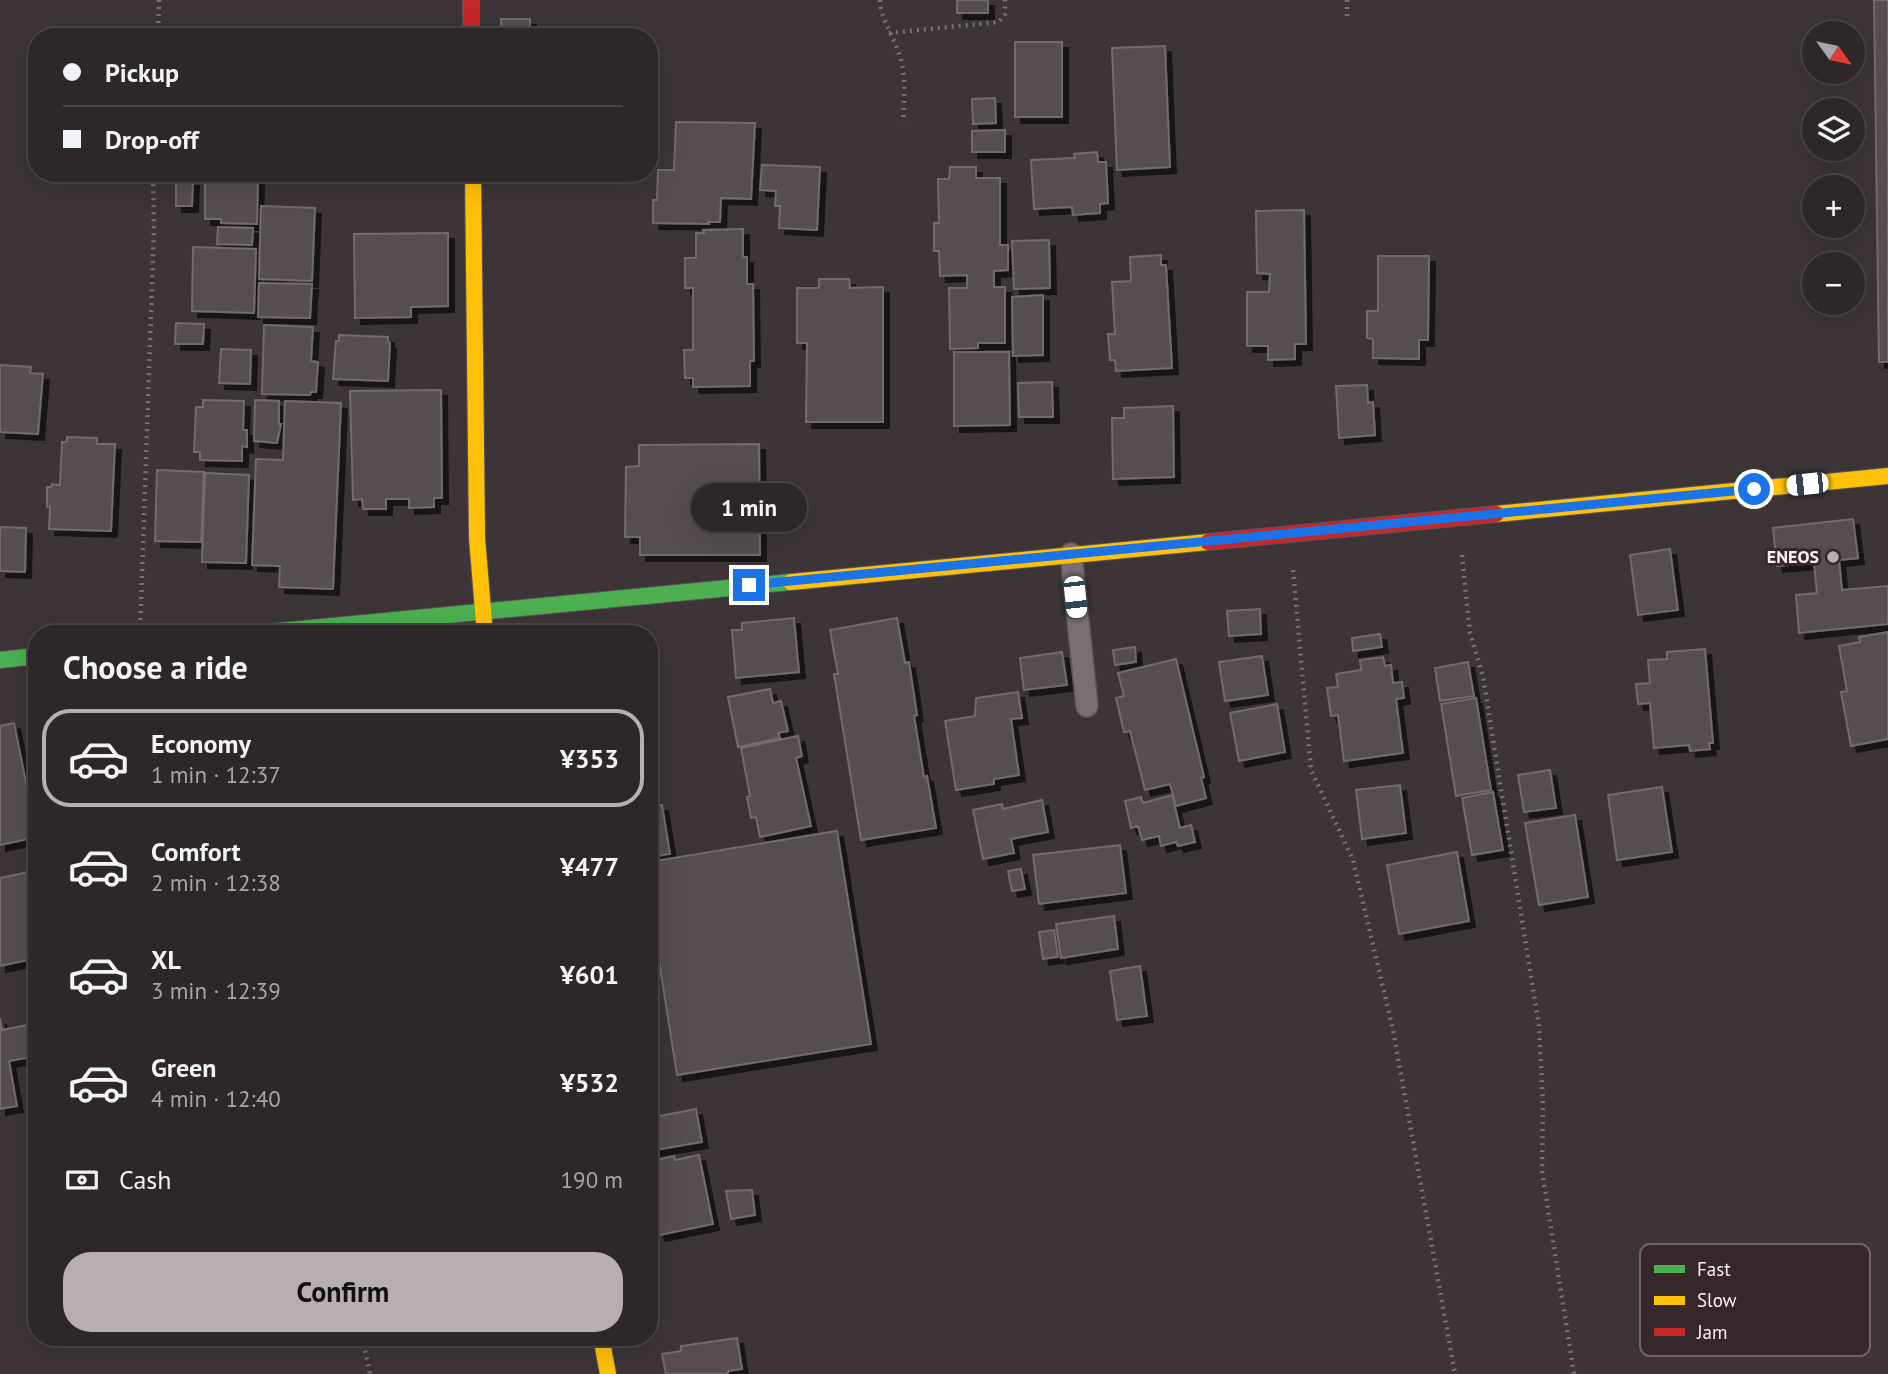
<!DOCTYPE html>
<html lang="en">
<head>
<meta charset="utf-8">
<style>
	:root { --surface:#2d2729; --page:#393335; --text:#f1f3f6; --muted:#a7a5a8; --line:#484446; --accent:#b8aeb1 }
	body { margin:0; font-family:"PT Sans",sans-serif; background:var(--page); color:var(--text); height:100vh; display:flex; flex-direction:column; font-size:26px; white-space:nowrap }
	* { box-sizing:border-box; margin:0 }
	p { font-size:23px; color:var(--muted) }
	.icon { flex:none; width:38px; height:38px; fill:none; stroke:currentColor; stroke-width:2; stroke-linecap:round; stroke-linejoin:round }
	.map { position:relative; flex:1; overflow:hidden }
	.panel { position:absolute; left:28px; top:625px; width:630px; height:721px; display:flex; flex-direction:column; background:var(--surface); border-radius:28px; box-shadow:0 7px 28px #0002,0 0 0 2px var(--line) }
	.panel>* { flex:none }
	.top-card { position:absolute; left:28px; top:28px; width:630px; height:154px; border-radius:28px; box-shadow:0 7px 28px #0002,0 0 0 2px var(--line); display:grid; align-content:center; height:154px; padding:0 35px; background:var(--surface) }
	.needle { width:46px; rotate:123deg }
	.buttons { position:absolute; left:1802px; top:21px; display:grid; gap:14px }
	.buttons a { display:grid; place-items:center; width:63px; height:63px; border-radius:50%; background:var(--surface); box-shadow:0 7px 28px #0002,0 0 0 2px var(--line); font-size:35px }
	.end { position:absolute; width:32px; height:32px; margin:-16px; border:9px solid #1a73e8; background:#fff; box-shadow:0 0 0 4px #fff }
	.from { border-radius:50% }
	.bubble { position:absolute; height:49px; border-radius:24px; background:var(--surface); box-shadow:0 7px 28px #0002,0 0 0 2px var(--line); font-size:23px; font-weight:600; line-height:49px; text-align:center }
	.car { position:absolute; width:21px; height:42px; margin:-21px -10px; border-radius:9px; box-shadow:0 0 5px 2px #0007; background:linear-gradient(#fff 24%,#345 0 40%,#fff 0 76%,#345 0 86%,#fff 0) }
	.top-card b { display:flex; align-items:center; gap:24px; height:66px; font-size:26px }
	.top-card b+b { border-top:2px solid var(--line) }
	.top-card i { width:18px; height:18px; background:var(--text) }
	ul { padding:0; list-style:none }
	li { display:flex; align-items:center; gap:21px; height:98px; margin:0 14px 10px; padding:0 21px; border:4px solid transparent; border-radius:28px }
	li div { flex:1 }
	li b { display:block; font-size:26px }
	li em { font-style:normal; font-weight:600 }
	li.current { border-color:var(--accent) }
	li>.icon { width:63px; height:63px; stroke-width:1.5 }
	h2 { padding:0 35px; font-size:32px; line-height:84px }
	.pay { display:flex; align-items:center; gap:18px; height:77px; padding:0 35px; font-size:26px }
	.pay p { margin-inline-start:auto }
	.action { display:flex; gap:14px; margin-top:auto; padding:14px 35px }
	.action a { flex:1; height:80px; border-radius:28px; background:var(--accent); color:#111; font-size:28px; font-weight:600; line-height:80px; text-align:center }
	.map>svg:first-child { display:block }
	.building { fill:#544d50; stroke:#726b6d; stroke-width:2; filter:url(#shadow) }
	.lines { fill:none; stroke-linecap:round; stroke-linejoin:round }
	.lane-casing { stroke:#5a5356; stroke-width:24 }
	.fast-casing { stroke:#5a5356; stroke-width:18 }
	.slow-casing { stroke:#5a5356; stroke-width:18 }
	.jam-casing { stroke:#5a5356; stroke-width:18 }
	.path { stroke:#7b7074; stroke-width:4.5; stroke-dasharray:2 5; stroke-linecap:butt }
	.lane { stroke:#796e72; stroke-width:21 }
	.fast { stroke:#4caf50; stroke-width:16 }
	.slow { stroke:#ffc107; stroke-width:16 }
	.jam { stroke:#c62828; stroke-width:16 }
	.route { stroke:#1a73e8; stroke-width:9 }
	.poi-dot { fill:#b8aeb1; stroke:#36272b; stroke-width:2.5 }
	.labels { text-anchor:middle; stroke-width:6; stroke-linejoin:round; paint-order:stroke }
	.poi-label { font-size:18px; font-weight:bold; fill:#faf0f3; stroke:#36272b; text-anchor:end }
	.key { fill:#36272b; stroke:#716367; stroke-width:2 }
	.key-label { font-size:19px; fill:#faf0f3 }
</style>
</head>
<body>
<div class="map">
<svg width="1888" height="1374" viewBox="0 0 1888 1374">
	<defs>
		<filter id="shadow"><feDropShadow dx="6" dy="6" stdDeviation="0" flood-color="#0009"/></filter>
	</defs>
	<rect width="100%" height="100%" fill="#3c3437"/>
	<!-- building -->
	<path class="building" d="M957,0H988V13H957Z
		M1874,0H1888V362H1879Z
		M501,19H530V37H501Z
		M1015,42H1062V117H1015Z
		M1165,46L1170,167L1117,170L1112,48Z
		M995,98L996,123L973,124L972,99Z
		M676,122L755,123L751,199L721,198L720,222H708L709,224L653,223V200H657L658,170H674Z
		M1005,130V152H972V131Z
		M1097,152L1098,162H1106L1108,203L1100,204V213L1073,215L1072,207L1034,209L1031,160L1075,158L1074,154Z
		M762,165L820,167L817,230L779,228L780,206H775L776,191L760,190Z
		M950,167H976V178H1000V245H1008V270L994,271V287H1005V343H978V348L950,349L949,288H967V275L940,276L939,251H934V223H939L938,179H949Z
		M213,173H246V177H258L257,224L221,223V219H205V179L213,180Z
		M176,180H193L192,206H176Z
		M261,206L315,208L312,281L259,279Z
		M1304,210L1306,344H1295V359L1268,360V346H1247V292H1269L1270,274L1257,273L1256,211Z
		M218,227L253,228L252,245L217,244Z
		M743,229V257H747V284H753L754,361H750V386L693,387V378H685L684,350H693V288H685V258H696V233H704L703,230Z
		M448,233V306L411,307V317L355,318L354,234Z
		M1049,240L1050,288L1014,289L1012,241Z
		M193,247L256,249L254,313L192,311Z
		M1161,255V265H1166L1172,368L1116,371L1115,360H1110L1108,334H1115L1112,282L1131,281L1130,257Z
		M1378,256H1429L1428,340H1419V359L1373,358V339L1367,338V311H1378Z
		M819,279H849L850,288L883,287V422H806L807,343H797V288H819Z
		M259,283L312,284L310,318L258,317Z
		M1043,295V355L1013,356L1012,297Z
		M176,323L204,324L203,344H175Z
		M264,325L313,327L311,361L318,362L316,392H311L310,395L262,394Z
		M339,335L388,337V342L390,343L388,381L333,379L336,341H339Z
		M221,349L251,350L250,384L219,383Z
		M954,352H1009L1010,425L954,426Z
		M0,365L31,367L30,373L43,374L38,434L0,432Z
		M1052,382L1053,417H1019L1018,383Z
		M1367,385L1368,403L1373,402L1375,435L1339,438L1336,386Z
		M441,390L442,498H434V507L409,508V499H386V509H363L362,499L353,500L350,391Z
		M203,400L244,401L243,430H247V447L242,446V461L200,460V452H194L196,407H203Z
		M255,400L279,401V424H281L277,443L254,441Z
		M285,401L341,403L333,589L279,587L280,566L252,565L256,459L283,460Z
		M1173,406L1174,477L1113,479L1112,418H1124V408Z
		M67,437L97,438V444H115L111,531L49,529L50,507H47V487H51L52,484L60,485L62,442H67Z
		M759,444L760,555H640V537H625L626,467L639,466V445Z
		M157,470L204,472L201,542L155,541Z
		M205,473L249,475L246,563L202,562Z
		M1853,519L1858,558L1839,560L1842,590L1888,586V624L1799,633L1796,595L1817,593L1814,563L1777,566L1773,528Z
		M0,527L26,528L25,572L0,571Z
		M1670,549L1678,610L1638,615L1630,555Z
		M1260,609L1261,634L1229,636L1227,611Z
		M794,618L799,672L736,678L732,630H742V623Z
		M897,618L905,663L909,662L917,715L914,716L924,777L927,776L936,828L861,840L834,674H838L830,630Z
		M1888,632V739L1851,746L1841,692L1847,691L1839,646L1860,642L1859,637Z
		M1380,634L1382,647L1353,651L1352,638Z
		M1135,647L1136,662L1115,665L1113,650Z
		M1705,649L1713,743H1709L1710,749L1690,751L1689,745L1654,748L1650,703L1638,704L1636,684L1650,683L1648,660L1667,659V652Z
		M1062,652L1067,685L1024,690L1020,658Z
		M1262,656L1268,695L1225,701L1219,662Z
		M1383,657L1385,666L1391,665L1393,683L1402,682L1404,698L1396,699L1403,753L1344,761L1338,715L1331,716L1327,688L1338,687L1336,674L1361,670L1360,660Z
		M1176,659L1204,777L1201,778L1206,798L1176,806L1170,784L1145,790L1130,731L1124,732L1116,698L1124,696L1118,673Z
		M1468,662L1474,696L1440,701L1435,668Z
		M770,689L773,703L781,701L788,731L778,733L780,738L738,747L728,697Z
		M1018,692L1022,718L1011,719L1019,775L994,779V784L956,790L945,721L975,716L976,698Z
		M1476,698L1491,790L1456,796L1441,704Z
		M1277,704L1285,752L1239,761L1230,713Z
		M14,723L37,837L0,845V726Z
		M798,736L802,756L796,758L811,826L760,837L756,817L751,818L747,797L750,796L741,748Z
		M1550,770L1556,808L1524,812L1518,775Z
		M1400,785L1406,833L1362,839L1356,790Z
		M1662,787L1672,852L1617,860L1608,795Z
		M1493,792L1503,850L1472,855L1462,798Z
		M1172,795L1180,828L1191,825L1195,842L1178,846L1176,842L1161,846L1159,836L1142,840L1138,826L1131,828L1125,801L1141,797L1143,803Z
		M1042,800L1048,832L1011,839L1014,853L983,859L973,810L1002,804L1003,809Z
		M662,805L670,854L649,857V807Z
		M1575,815L1588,897L1539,905L1525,823Z
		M837,831L871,1044L677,1075L649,897V862Z
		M1120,845L1126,893L1039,904L1033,855Z
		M1457,852L1469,921L1399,934L1387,865Z
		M1021,869L1025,889L1012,891L1008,871Z
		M33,871L37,889V958L0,966V878Z
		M1114,916L1118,949L1061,958L1056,924Z
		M1054,930L1058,957L1043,959L1039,932Z
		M1140,966L1147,1016L1117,1020L1110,971Z
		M0,1018L2,1030L33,1024L37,1043V1056L9,1061L17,1106L0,1109Z
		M696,1109L702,1142L649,1151V1118Z
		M699,1155L713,1224L659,1235L649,1188L651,1161L674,1156L675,1160Z
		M752,1190L755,1215L731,1219L726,1191Z
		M737,1338L742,1369L728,1371V1374H666L662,1354L681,1351V1346Z"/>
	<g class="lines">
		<defs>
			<path id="lane" d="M1071,554L1087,706"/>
			<path id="fast" d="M250,634L791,582
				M0,660L37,656"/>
			<path id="slow" d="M473,173L477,538L485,634
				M1496,514L1888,476
				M791,582L1208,542
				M601,1337L608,1374"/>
			<path id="jam" d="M471,0V37
				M1208,542L1496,514"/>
		</defs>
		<!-- lane casing -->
		<use href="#lane" class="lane-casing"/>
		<!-- fast casing -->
		<use href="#fast" class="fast-casing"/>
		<!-- slow casing -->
		<use href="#slow" class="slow-casing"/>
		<!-- jam casing -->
		<use href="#jam" class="jam-casing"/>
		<!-- path -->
		<path class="path" d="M880,0C881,20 892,33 898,51C907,73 904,98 903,122
			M1347,0V17
			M889,33L999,22L1005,14V0
			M158,37L159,0
			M1462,555L1470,633L1483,677L1539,1026L1543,1105L1542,1171L1574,1374
			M1293,570L1311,770L1353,860L1393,1030L1455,1374
			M140,634L154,229L153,173
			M362,1337L370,1374"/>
		<!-- lane -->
		<use href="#lane" class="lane"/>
		<!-- fast -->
		<use href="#fast" class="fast"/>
		<!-- slow -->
		<use href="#slow" class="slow"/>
		<!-- jam -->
		<use href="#jam" class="jam"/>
	</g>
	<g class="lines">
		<!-- route -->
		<path class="route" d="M749,585L1754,489"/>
	</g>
	<!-- markers -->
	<circle class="poi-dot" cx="1833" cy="557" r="7"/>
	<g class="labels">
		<!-- poi labels -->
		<g class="poi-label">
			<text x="1819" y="563">ENEOS</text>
		</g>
	</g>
	<!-- legend -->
	<rect x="1640" y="1244" width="230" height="112" rx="10" class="key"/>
	<rect x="1654" y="1265" width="31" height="8" fill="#4caf50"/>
	<rect x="1654" y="1296" width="31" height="9" fill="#ffc107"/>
	<rect x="1654" y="1328" width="31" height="8" fill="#c62828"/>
	<g class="key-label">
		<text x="1697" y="1276">Fast</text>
		<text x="1697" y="1307">Slow</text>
		<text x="1697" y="1339">Jam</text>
	</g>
</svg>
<div class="buttons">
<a><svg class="needle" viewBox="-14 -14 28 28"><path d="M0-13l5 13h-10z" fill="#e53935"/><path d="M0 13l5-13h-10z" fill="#a7a5a8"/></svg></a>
<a><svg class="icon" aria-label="layers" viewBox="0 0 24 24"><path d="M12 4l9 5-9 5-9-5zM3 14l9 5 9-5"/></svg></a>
<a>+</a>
<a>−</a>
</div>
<i class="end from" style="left:1754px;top:489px"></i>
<i class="end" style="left:749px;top:585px"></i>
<div class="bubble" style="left:691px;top:483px;width:116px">1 min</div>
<i class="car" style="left:1807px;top:484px;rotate:264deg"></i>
<i class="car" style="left:1075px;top:597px;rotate:174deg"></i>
<div class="top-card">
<b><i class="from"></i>Pickup</b>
<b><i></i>Drop-off</b>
</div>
<section class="panel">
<h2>Choose a ride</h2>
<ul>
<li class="current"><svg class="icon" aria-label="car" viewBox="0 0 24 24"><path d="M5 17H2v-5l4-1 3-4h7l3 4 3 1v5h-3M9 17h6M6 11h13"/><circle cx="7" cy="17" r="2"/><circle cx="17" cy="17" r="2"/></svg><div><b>Economy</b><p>1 min · 12:37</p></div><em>¥353</em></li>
<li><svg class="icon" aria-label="car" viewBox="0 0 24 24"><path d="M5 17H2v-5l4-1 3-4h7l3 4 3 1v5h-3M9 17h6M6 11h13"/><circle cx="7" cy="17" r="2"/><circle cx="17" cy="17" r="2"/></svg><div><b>Comfort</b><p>2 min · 12:38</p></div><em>¥477</em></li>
<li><svg class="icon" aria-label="car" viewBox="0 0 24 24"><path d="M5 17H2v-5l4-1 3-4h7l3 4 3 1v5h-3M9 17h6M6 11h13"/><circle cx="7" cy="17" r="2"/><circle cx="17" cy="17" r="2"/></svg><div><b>XL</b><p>3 min · 12:39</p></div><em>¥601</em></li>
<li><svg class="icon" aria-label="car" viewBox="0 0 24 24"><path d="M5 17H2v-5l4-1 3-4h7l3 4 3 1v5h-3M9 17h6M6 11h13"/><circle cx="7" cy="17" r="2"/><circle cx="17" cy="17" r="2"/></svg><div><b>Green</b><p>4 min · 12:40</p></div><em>¥532</em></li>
</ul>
<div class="pay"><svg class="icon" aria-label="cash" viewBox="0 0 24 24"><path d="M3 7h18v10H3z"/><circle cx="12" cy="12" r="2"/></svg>Cash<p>190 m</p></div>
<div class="action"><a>Confirm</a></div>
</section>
</div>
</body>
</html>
